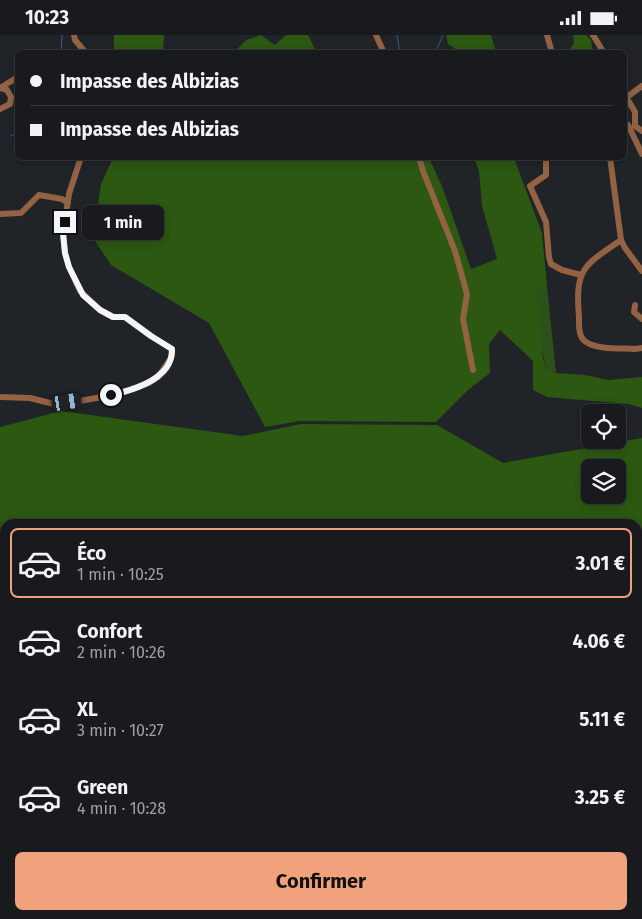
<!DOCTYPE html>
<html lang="fr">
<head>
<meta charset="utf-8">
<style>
	:root { --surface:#181a1d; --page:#25272a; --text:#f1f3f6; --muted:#9fa1a4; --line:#36383b; --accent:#f1a17c }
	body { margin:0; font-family:"Fira Sans",sans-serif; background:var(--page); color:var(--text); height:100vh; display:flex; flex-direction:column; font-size:19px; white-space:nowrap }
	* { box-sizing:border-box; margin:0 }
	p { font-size:16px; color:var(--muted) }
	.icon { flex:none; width:28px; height:28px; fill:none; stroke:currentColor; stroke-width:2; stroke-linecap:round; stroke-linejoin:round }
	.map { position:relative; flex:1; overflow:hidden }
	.panel { position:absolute; left:0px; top:484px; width:642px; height:401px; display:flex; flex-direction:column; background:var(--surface); border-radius:15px 15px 0 0; box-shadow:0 2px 8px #0003,0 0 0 1px var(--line) }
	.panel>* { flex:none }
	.top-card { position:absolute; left:15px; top:15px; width:612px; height:110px; border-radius:8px; box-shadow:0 2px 8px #0003,0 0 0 1px var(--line); display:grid; align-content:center; height:110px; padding:0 15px; background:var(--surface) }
	.controls { position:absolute; left:581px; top:369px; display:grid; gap:10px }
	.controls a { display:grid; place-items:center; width:45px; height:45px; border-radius:8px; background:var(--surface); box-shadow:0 2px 8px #0003,0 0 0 1px var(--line); font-size:25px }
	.end { position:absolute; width:22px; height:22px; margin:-11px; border:6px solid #f3f5f8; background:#111; box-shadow:0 0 0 2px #111 }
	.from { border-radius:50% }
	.bubble { position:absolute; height:35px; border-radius:8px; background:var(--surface); box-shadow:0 2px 8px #0003,0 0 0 1px var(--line); font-size:16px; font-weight:700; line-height:35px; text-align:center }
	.car { position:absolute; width:15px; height:30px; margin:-15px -8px; border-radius:6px; box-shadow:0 0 4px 1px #0007; background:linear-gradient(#222 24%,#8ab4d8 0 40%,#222 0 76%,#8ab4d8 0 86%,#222 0) }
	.top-card b { display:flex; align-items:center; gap:18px; height:48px; font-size:19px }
	.top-card b+b { border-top:1px solid var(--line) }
	.top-card i { width:12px; height:12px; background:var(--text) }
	ul { padding:9px 0 0; list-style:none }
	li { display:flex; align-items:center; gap:15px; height:70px; margin:0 10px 8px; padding:0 5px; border:2px solid transparent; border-radius:8px }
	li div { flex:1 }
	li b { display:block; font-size:19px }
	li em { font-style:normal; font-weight:700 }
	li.selected { border-color:var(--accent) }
	li>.icon { width:45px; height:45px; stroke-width:1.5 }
	.cta { display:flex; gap:10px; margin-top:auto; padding:10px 15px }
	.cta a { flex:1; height:58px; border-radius:8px; background:var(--accent); color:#111; font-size:20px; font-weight:700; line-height:58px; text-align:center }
	.status { display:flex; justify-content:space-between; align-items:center; height:35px; padding:0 25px; background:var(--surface); direction:ltr }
	.status svg { height:14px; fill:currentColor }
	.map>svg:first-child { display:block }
	.green { fill:#2d5219 }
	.forest { fill:#2c5811; fill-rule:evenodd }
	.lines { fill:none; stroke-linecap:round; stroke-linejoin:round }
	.stream { stroke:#395999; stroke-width:1 }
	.minor { stroke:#926243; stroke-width:6 }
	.route { stroke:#f3f5f8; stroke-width:6 }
</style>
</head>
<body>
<div class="status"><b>10:23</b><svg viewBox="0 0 49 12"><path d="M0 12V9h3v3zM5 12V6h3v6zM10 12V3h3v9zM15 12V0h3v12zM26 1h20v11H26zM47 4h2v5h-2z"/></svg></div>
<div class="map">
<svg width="642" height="884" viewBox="0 0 642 884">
	<rect width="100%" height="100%" fill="#202327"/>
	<!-- green -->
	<path class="green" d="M547,251L556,338L547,335C539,310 539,282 537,256Z"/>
	<!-- forest -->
	<path class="forest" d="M114,0H164L163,17H114Z
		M261,0L275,10L286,0H308L315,14L321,17H234L246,5Z
		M446,0H491L496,17L457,15L448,9Z
		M573,0H586L591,5L593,17H568L574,8Z
		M113,123H429L442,151L471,234L497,224L482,171L479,136L474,123H514L542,198L547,251L537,256L543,323L547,335L556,338L585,340L608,345L642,342V373L628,369L547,362L533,355V326L500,295L489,309L490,338L468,355L436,387L300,386L265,392L209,288L111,230L93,203L101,149Z
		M61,376L243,401L301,389L437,390L503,428L642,403V884H0V392ZM618,432V460H590V432ZM5,489H638V880H5Z"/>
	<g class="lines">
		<!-- stream -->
		<path class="stream" d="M397,0L400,18
			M61,18L62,0
			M435,18L443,0
			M11,101L18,98"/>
		<!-- minor -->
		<path class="minor" d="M74,0L75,5L86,18
			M376,0L384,18
			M547,0L552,18
			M593,0L604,18
			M0,53L7,55L11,62L10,69L0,74
			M0,53L18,42
			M625,60L635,77V91
			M627,62L642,51
			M628,90L642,119
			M635,91L642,96
			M419,122L423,136L455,216L467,259L463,284L473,335
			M546,122V140L530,151L546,187L549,222L551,229L562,235L581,240
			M610,122L621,205L625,213L642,236
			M0,179L21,178L39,160L62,164L68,168
			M621,205C583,231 575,234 579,282C579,290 578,302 586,307C598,315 621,313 635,314L642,313
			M635,270L634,277L642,284
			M0,362L30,363L58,370L118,359L149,348L158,342L171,323L172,314L151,301L125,282H113L100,275L80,256L69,232L65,218L63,198L69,159L81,122"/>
	</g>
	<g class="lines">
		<!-- route -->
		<path class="route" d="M65,187L63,198L65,218L69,232L83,260L100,275L113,282H125L151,301L172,314C173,343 134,355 111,360"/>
	</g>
</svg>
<div class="controls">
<a><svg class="icon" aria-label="locate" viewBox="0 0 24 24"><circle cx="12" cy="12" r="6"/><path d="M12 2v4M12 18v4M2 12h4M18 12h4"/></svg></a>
<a><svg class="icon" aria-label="layers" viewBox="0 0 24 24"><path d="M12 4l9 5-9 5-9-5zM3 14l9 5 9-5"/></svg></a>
</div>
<i class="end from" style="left:111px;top:360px"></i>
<i class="end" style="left:65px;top:187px"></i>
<div class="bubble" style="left:82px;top:170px;width:82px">1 min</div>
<i class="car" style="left:67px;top:367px;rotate:81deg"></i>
<div class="top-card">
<b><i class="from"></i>Impasse des Albizias</b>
<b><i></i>Impasse des Albizias</b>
</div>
<section class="panel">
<ul>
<li class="selected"><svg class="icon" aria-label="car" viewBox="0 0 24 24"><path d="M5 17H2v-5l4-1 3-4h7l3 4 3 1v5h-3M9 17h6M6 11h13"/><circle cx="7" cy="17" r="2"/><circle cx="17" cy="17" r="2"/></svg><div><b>Éco</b><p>1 min · 10:25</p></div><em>3.01 €</em></li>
<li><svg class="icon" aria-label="car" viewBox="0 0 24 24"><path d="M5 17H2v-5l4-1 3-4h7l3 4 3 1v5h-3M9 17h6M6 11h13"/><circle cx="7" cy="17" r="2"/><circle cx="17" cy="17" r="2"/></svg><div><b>Confort</b><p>2 min · 10:26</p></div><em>4.06 €</em></li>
<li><svg class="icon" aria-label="car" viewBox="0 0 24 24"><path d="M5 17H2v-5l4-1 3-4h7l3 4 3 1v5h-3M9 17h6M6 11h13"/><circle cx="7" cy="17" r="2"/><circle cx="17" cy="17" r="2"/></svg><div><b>XL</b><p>3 min · 10:27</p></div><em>5.11 €</em></li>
<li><svg class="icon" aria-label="car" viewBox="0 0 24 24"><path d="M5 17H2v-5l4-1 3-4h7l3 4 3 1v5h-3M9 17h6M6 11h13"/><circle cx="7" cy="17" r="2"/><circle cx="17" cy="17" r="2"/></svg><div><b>Green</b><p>4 min · 10:28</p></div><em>3.25 €</em></li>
</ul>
<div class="cta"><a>Confirmer</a></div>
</section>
</div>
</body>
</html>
